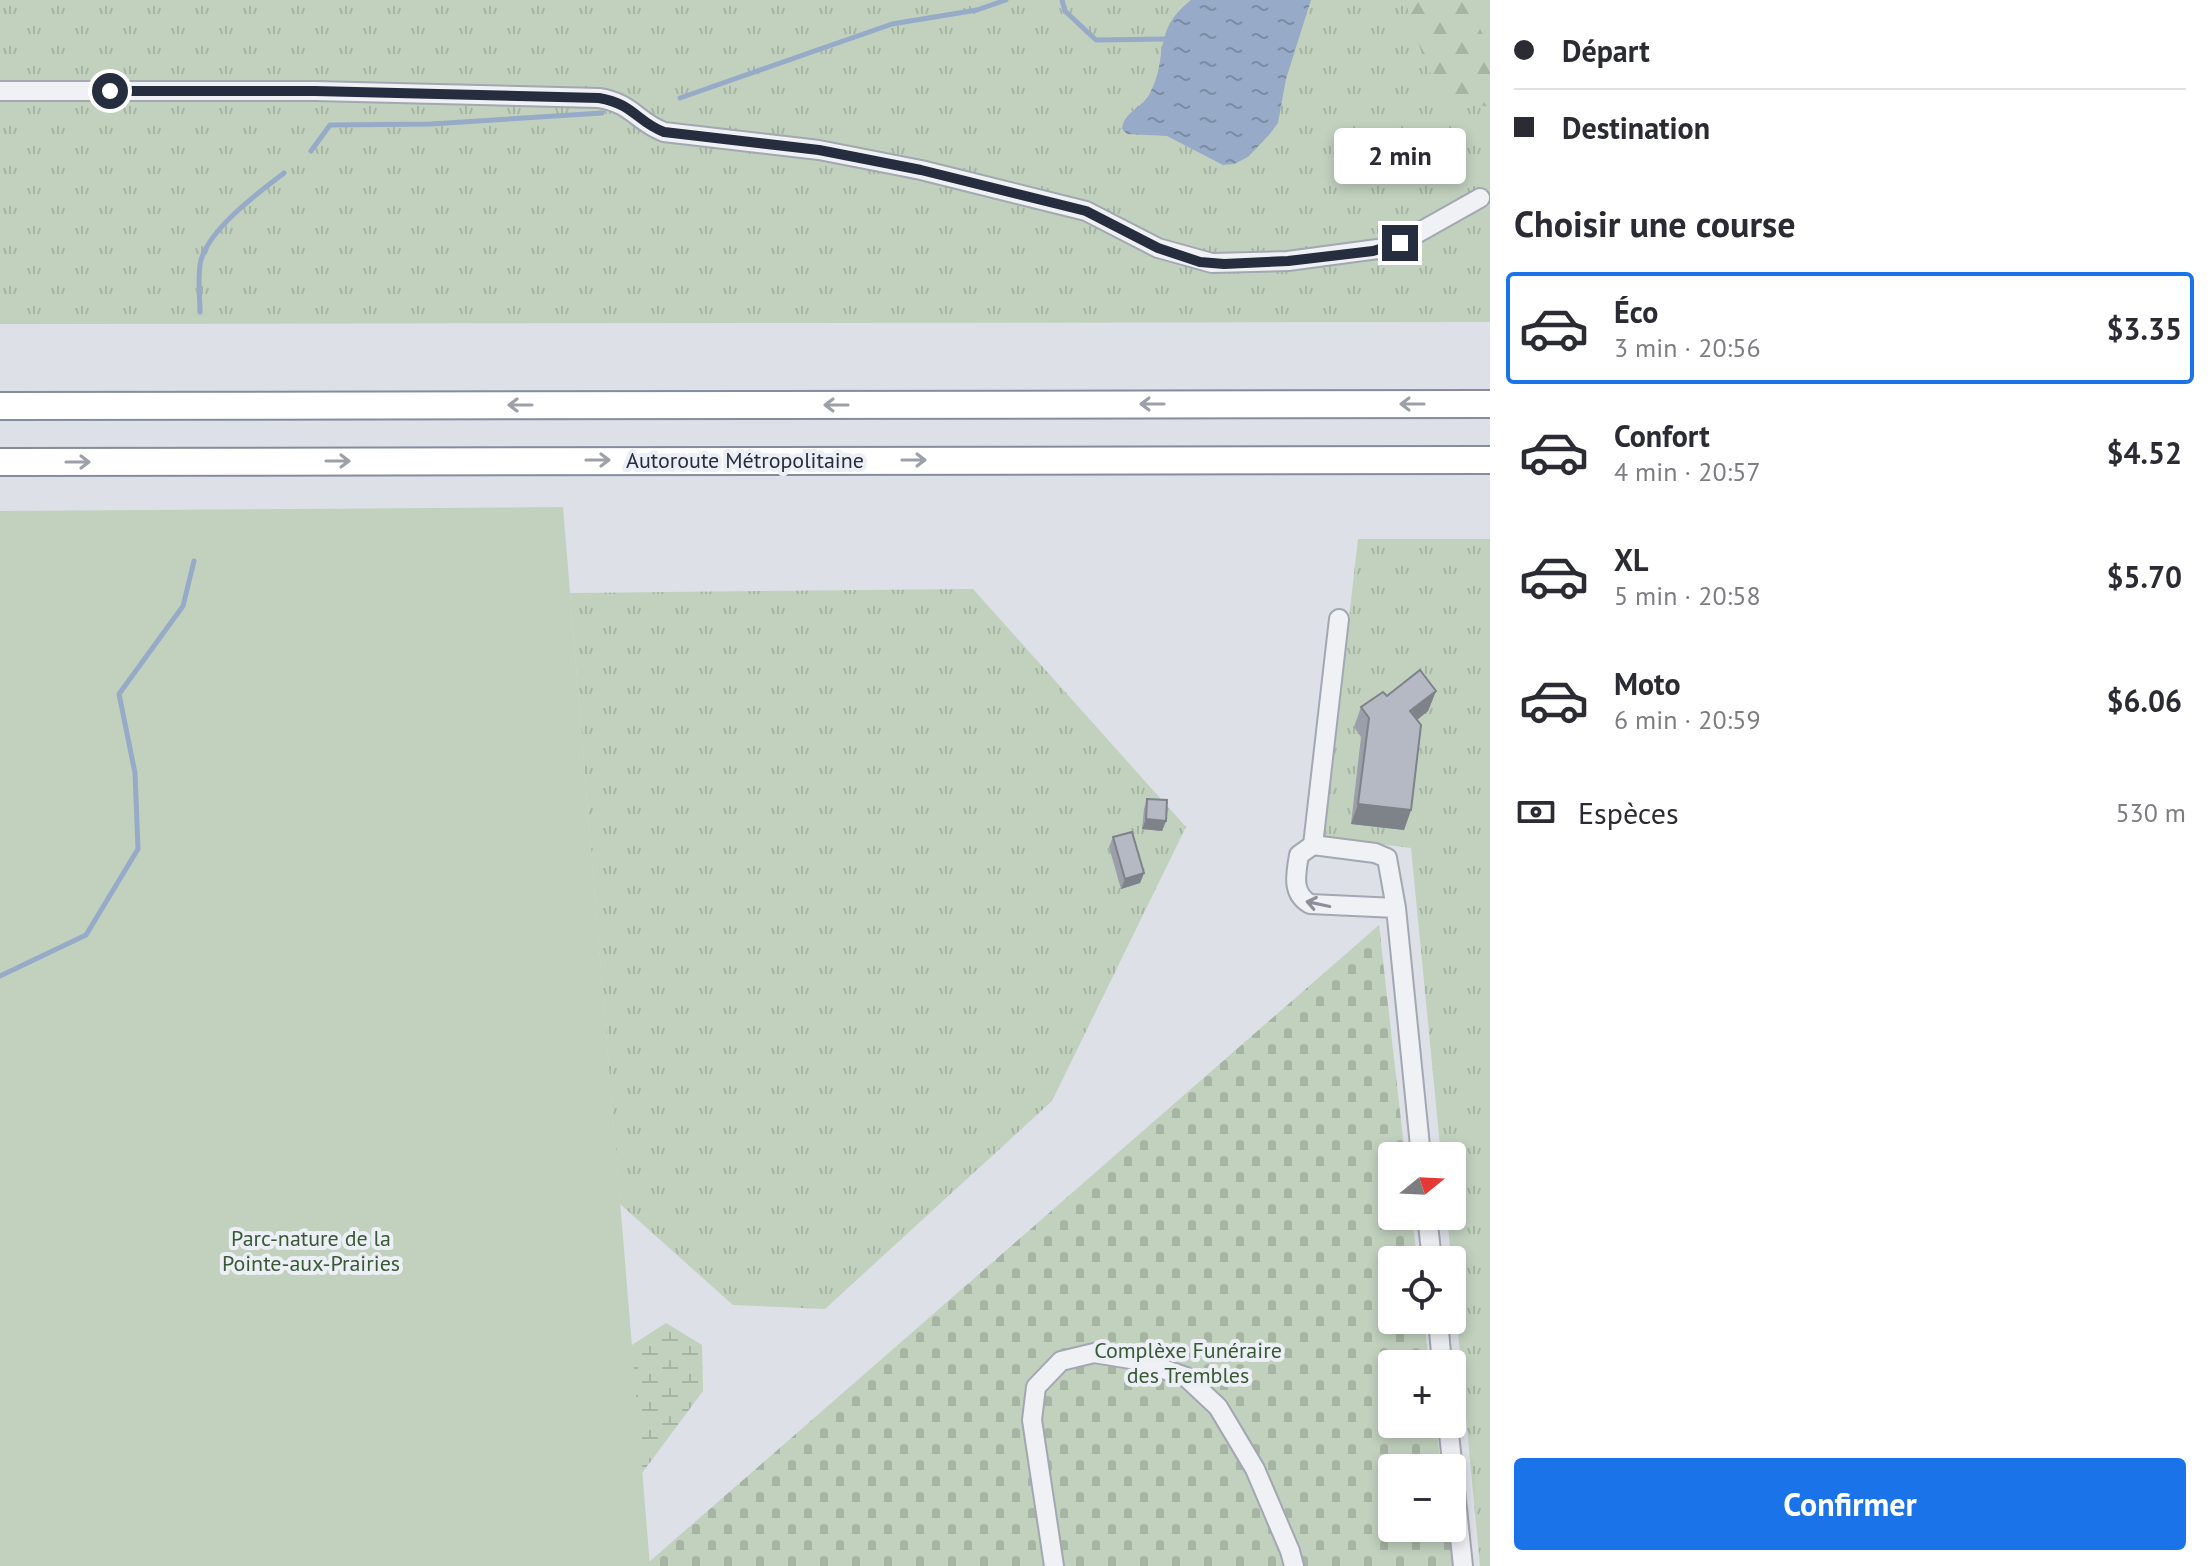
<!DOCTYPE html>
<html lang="fr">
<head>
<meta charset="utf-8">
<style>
	:root { --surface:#fff; --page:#f7f7f7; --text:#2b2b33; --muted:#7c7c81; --line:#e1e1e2; --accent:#1a73e8 }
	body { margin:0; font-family:"PT Sans",sans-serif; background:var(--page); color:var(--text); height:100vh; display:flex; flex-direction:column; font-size:30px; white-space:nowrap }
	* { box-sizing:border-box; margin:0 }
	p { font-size:26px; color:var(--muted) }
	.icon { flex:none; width:44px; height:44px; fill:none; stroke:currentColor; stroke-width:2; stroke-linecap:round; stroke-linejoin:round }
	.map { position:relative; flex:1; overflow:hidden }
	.details { display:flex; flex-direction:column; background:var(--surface); width:720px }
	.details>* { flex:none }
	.guide { display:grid; align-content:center; height:176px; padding:0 24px; background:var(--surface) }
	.needle { width:52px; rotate:72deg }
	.controls { position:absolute; left:1378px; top:1142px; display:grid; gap:16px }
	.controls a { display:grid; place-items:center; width:88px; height:88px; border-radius:8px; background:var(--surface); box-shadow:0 4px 12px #0003; font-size:40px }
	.end { position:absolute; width:36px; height:36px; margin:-18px; border:10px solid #262d3e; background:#fff; box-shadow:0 0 0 4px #fff }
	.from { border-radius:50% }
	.bubble { position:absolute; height:56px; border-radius:8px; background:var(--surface); box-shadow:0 4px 12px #0003; font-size:26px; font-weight:700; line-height:56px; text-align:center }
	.guide b { display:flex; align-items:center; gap:28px; height:76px; font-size:30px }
	.guide b+b { border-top:2px solid var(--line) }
	.guide i { width:20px; height:20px; background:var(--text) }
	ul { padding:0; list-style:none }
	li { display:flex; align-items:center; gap:24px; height:112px; margin:0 16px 12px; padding:0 8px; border:4px solid transparent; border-radius:8px }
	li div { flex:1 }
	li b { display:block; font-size:30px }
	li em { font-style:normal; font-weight:700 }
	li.active { border-color:var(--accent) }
	li>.icon { width:72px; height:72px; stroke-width:1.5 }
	h2 { padding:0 24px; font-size:36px; line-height:96px }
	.pay { display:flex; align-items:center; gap:20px; height:88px; padding:0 24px; font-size:30px }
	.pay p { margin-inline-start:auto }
	.primary-button { display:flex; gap:16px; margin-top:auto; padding:16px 24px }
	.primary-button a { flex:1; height:92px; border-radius:8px; background:var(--accent); color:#fff; font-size:32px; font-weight:700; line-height:92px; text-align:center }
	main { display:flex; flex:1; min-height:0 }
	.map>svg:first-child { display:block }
	.grass { fill:url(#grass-tufts) }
	.forest { fill:url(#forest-firs) }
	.wetland { fill:url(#wetland-marsh) }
	.cemetery { fill:url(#cemetery-stones) }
	.green { fill:#c1d1be }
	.water { fill:url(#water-ripples) }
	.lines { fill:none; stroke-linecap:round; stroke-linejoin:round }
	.stream { stroke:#97abc8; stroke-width:5 }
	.minor-casing { stroke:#a2a7b1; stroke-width:22 }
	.highway-casing { stroke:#848c9e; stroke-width:30 }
	.minor { stroke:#f0f1f5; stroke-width:18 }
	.highway { stroke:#fff; stroke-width:26 }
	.wall { fill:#9b9fa9 }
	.shaded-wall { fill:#7e8289 }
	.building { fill:#b4b9c4; stroke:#7e8289; stroke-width:2 }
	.oneway { stroke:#9da0a8 }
	.oneway2 { stroke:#8b8f9a }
	.route { stroke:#262d3e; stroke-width:10 }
	.labels { text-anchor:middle; stroke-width:8; stroke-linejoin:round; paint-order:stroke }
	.street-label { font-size:22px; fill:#262d3e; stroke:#eceff5 }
	.park-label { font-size:22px; fill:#385934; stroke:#eceff5 }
</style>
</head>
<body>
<main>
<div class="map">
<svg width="1490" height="1566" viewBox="0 0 1490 1566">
	<defs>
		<pattern id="grass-tufts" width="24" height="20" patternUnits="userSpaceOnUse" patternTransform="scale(2)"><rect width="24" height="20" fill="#c1d1be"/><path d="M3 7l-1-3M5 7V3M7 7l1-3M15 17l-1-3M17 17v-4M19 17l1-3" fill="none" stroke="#a6b4a4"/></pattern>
		<pattern id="forest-firs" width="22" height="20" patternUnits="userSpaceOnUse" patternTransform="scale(2)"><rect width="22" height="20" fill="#c1d1be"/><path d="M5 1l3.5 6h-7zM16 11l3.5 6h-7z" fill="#a6b4a4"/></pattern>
		<pattern id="wetland-marsh" width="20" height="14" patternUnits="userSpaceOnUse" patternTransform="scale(2)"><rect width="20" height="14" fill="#c1d1be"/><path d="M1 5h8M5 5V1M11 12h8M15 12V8" fill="none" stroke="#a6b4a4"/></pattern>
		<pattern id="cemetery-stones" width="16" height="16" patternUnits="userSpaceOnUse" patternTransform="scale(2)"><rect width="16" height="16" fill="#c1d1be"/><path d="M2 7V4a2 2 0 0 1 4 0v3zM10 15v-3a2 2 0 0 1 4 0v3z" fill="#a6b4a4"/></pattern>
		<pattern id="water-ripples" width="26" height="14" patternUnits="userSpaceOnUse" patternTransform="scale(2)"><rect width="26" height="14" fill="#97abc8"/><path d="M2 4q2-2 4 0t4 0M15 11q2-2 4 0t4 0" fill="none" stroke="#7b8ca4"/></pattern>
	</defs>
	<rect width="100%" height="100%" fill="#dde0e7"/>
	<!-- grass -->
	<path class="grass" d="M0,0H1466L1490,49V322L0,324Z
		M1358,539H1490V1566H1480L1447,1216H1452V1156H1441L1411,848L1324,837Z
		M973,589L1186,827L1052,1101L825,1309L733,1305L620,1204L570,593Z"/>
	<!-- forest -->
	<path class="forest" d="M1405,0H1490V107L1442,98L1423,57Z"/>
	<!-- wetland -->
	<path class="wetland" d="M666,1323L702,1345L703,1391L631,1488L458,1566L621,1352Z"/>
	<!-- cemetery -->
	<path class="cemetery" d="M1379,925L1405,1156H1392V1216H1412L1417,1260H1392V1320H1424L1429,1364H1392V1424H1436L1441,1468H1392V1528H1448L1453,1566H650L649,1562Z"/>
	<!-- green -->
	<path class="green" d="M1466,0H1490V49Z
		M563,507L650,1566H0V511Z"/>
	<!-- water -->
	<path class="water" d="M1191,0H1311L1286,79L1278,123L1269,135L1248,157L1234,164L1223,165L1167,136L1127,134L1122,129C1124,112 1140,109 1149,95C1170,59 1150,32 1191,0Z"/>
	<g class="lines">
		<!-- stream -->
		<path class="stream" d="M1062,0L1065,11L1096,40L1166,39
			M680,98L892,24L977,10L1006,0
			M311,151L330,125L431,124L602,113
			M200,312C200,296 197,276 201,260C210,228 258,193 284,173
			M0,976L86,935L138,849L135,773L119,694L183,606L194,561"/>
		<defs>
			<path id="minor" d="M0,91H315L599,98C632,103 637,122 664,132L819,150L921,170L1086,211L1158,248L1212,263L1288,261L1385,248L1400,243L1480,198
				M1313,845L1339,619
				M1396,908L1310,904C1291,893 1296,874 1299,855L1313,845L1375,853L1387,858L1396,908L1421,1156
				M1427,1216L1432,1260
				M1438,1320L1442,1364
				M1448,1424L1463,1566
				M1054,1566L1032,1420L1036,1387L1061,1361L1094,1353L1137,1360L1186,1377L1218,1407L1255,1469L1290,1551L1294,1566"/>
			<path id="highway" d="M0,406L1490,404
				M0,462L1490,460"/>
		</defs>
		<!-- minor casing -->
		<use href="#minor" class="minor-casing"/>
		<!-- highway casing -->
		<use href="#highway" class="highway-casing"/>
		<!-- minor -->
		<use href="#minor" class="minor"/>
		<!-- highway -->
		<use href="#highway" class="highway"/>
	</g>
	<!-- wall -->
	<path class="wall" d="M1436,691L1428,711L1417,720L1411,810L1404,830L1351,824L1361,737L1354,727L1361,707Z
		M1147,799L1166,821L1162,831L1142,829L1144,809Z
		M1113,837L1144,873L1140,883L1121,889L1109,847Z"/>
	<!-- shaded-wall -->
	<path class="shaded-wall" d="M1436,691L1428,711L1403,731L1410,711Z
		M1358,804L1411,810L1404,830L1351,824Z
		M1146,819L1166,821L1162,831L1142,829Z
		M1144,873L1140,883L1121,889L1125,879Z"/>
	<!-- building -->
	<path class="building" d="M1420,670L1436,691L1410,711L1421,725L1411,810L1358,804L1369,718L1361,707L1383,692L1387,696Z
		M1147,799L1167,800L1166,821L1146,819Z
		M1132,832L1144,873L1125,879L1113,837Z"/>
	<!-- one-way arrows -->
	<defs><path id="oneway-shaft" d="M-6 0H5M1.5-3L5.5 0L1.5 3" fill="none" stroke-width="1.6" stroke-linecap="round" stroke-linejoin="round" transform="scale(2)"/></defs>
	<g class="oneway">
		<use href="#oneway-shaft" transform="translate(1152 404) rotate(180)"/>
		<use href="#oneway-shaft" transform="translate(1412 404) rotate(-180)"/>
		<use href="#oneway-shaft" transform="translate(520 405) rotate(180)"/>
		<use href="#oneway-shaft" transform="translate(836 405) rotate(180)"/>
		<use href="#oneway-shaft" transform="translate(598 460)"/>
		<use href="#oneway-shaft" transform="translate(914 460)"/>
		<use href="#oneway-shaft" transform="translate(338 461)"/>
		<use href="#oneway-shaft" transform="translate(78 462)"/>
	</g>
	<use class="oneway2" href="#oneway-shaft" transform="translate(1318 904) rotate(-168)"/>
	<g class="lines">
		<!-- route -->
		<path class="route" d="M110,91H315L599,98C634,104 637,122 664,132L819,150L921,170L1086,211L1158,248L1200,262L1224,264L1288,261L1373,251L1400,243"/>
	</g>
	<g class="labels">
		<!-- street labels -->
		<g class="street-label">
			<text x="745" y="468">Autoroute Métropolitaine</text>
		</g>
		<!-- park labels -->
		<g class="park-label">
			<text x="311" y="1246">Parc-nature de la<tspan x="311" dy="25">Pointe-aux-Prairies</tspan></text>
			<text x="1188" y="1358">Complèxe Funéraire<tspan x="1188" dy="25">des Trembles</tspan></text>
		</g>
	</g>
</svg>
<div class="controls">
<a><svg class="needle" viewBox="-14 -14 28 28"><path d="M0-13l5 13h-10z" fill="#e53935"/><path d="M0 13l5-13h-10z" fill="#7c7c81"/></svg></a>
<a><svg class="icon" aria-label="locate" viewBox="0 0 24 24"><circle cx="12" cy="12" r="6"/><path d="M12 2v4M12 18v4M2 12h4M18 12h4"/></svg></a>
<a>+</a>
<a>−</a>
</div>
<i class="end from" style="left:110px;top:91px"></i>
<i class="end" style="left:1400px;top:243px"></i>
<div class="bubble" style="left:1334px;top:128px;width:132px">2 min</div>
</div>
<section class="details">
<div class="guide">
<b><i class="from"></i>Départ</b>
<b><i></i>Destination</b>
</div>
<h2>Choisir une course</h2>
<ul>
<li class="active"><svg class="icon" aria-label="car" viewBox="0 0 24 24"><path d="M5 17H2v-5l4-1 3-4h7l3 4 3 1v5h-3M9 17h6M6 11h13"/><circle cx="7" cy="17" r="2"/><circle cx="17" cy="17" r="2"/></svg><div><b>Éco</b><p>3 min · 20:56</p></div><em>$3.35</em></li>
<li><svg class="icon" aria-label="car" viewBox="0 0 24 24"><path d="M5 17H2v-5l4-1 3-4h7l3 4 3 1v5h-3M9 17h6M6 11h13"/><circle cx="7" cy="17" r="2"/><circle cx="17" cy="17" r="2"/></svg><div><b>Confort</b><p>4 min · 20:57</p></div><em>$4.52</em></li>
<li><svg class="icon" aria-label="car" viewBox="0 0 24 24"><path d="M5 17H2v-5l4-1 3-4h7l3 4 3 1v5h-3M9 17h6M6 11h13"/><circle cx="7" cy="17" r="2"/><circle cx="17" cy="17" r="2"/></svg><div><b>XL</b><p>5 min · 20:58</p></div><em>$5.70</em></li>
<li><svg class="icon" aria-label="car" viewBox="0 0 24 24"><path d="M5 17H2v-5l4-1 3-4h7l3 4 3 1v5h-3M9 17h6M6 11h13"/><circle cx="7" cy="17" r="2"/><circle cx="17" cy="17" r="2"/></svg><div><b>Moto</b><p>6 min · 20:59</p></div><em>$6.06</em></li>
</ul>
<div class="pay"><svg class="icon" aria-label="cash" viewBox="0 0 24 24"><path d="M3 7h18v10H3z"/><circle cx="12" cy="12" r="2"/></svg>Espèces<p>530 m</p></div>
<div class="primary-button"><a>Confirmer</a></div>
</section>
</main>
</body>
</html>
